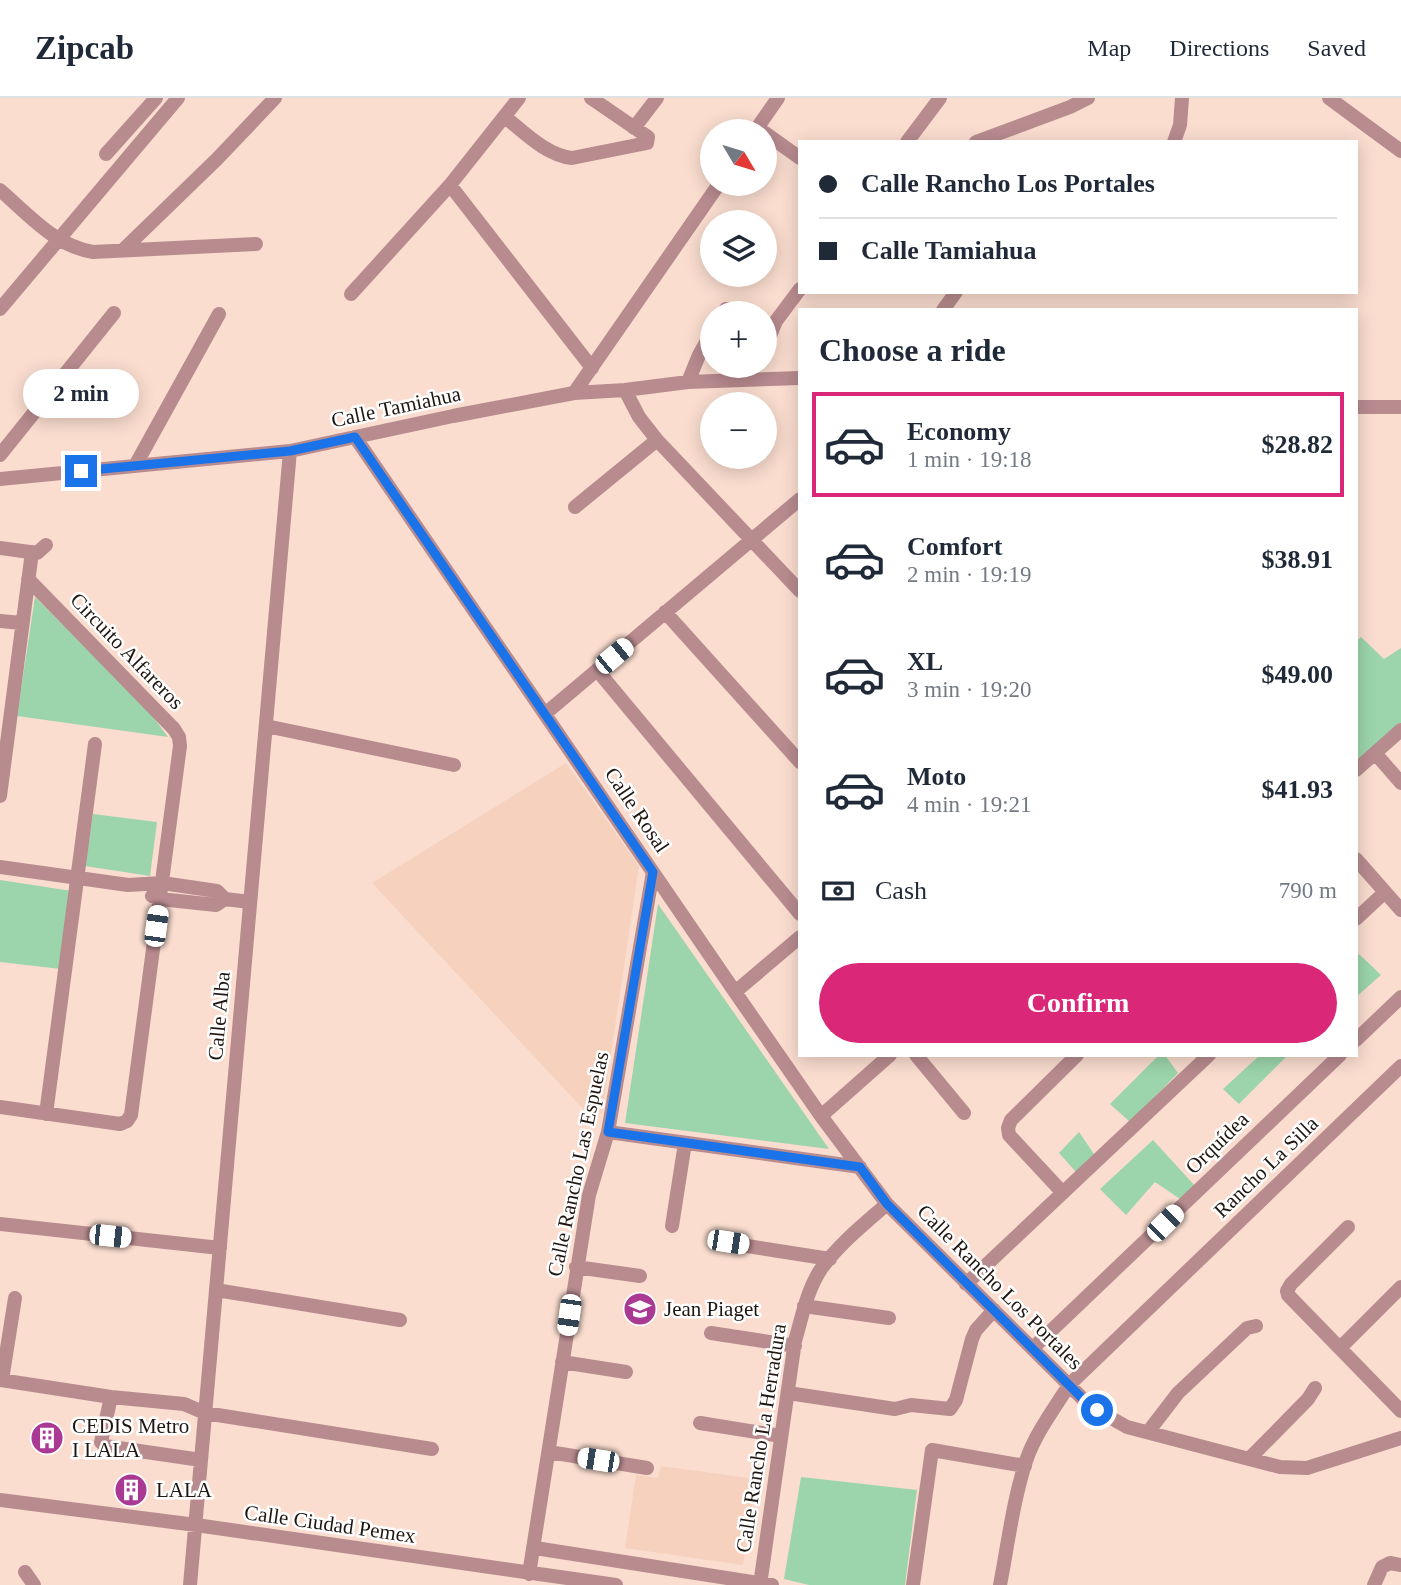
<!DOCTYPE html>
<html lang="en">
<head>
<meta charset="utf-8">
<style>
	:root { --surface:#fff; --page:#f6f6f7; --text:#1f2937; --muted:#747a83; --line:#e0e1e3; --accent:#db2777 }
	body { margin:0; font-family:"Times New Roman",serif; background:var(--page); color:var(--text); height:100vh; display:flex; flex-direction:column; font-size:26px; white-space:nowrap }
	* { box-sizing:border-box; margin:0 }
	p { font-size:23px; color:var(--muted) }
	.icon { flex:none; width:38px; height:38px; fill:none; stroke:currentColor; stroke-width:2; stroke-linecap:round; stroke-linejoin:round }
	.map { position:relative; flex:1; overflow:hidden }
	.panel { position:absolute; left:798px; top:210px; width:560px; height:749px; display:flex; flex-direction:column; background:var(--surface); border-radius:0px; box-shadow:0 4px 18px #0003 }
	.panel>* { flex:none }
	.top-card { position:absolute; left:798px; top:42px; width:560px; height:154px; border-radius:0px; box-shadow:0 4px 18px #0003; display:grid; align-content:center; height:154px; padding:0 21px; background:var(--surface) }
	.needle { width:46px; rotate:128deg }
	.fabs { position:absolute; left:700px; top:21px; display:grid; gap:14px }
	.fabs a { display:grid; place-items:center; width:77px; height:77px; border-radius:50%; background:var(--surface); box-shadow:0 4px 18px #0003; font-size:35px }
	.end { position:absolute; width:32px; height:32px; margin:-16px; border:9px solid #1a73e8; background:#fff; box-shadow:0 0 0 4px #fff }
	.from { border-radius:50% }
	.bubble { position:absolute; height:49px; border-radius:24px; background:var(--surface); box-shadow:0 4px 18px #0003; font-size:23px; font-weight:700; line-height:49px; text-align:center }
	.car { position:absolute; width:21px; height:42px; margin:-21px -10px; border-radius:9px; box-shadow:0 0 5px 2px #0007; background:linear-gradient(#fff 24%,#345 0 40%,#fff 0 76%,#345 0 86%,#fff 0) }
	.top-card b { display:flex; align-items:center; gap:24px; height:66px; font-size:26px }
	.top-card b+b { border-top:2px solid var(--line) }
	.top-card i { width:18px; height:18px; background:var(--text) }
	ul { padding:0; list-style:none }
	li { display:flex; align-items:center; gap:21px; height:105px; margin:0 14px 10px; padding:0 7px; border:4px solid transparent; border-radius:0px }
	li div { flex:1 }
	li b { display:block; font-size:26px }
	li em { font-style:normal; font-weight:700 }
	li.selected { border-color:var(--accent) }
	li>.icon { width:63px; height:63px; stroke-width:1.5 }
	h2 { padding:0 21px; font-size:32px; line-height:84px }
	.pay { display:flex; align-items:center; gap:18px; height:77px; padding:0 21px; font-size:26px }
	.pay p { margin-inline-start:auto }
	.action { display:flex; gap:14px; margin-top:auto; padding:14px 21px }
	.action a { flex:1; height:80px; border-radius:42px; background:var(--accent); color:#fff; font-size:28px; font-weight:700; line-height:80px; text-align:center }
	header { display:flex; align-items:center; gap:42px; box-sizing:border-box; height:98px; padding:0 35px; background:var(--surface); border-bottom:2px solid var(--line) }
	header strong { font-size:33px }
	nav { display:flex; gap:38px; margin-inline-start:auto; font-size:24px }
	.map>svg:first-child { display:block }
	.built { fill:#f5d1be }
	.green { fill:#9cd5ab }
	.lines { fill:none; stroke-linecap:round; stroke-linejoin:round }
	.minor { stroke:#b88b8f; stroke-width:14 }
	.route { stroke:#1a73e8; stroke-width:9 }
	.labels { text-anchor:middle; stroke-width:5; stroke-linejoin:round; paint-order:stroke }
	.street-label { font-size:21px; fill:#201611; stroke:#fff }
	.poi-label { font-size:21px; fill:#201611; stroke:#fff; text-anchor:start }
</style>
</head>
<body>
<header>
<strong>Zipcab</strong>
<nav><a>Map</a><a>Directions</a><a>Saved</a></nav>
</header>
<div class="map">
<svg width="1401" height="1487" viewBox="0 0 1401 1487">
	<rect width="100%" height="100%" fill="#faddcf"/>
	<!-- built -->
	<path class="built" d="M566,665L639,768L602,1015L585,1013L372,785Z
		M661,1368L756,1381L743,1467L625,1450L636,1377L658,1380Z"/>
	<!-- green -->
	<path class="green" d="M35,499L147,611L168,639L17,618Z
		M1361,539L1384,561L1401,550V633L1356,672V543Z
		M93,716L157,724L150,778L85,768Z
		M0,782L72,793L61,871L0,864Z
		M658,806L829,1051L625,1025Z
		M1359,856L1381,877L1356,899V859Z
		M1159,957H1165L1178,975L1130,1024L1110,1006Z
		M1260,957H1288L1239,1006L1223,991Z
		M1079,1034L1094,1056L1076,1074L1059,1055Z
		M1153,1042L1196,1089L1186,1105L1155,1084L1126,1117L1100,1091Z
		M801,1379L917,1392L905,1487H809L784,1481Z"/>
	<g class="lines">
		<!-- minor -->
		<path class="minor" d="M1329,0L1401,53
			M505,19C525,35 546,57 572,60L647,45L648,39L591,0
			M634,30L657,0
			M755,33L778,0
			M765,35L800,60
			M907,44L940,0
			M976,44L1070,9L1088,0
			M1174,44L1180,27L1182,0
			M106,56L156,0
			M450,87L592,270
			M0,92C29,117 55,148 93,154L256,146
			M123,152L217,61L275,0
			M351,196L450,87L519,0
			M0,211L178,0
			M943,212L956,194
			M724,215L726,211
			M765,250L776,223L800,191
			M688,284L699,257L712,234
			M625,292L639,319L657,342L800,493
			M574,295L719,86
			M1356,309H1401
			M355,339L735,894L821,1018L887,1106L1082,1300L1097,1312L1127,1329L1280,1369L1307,1370L1401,1340
			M0,357L114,215
			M135,368L219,216
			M0,381L290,353L453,318L574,295L625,292L688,284L800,280
			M575,409L657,342
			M0,450L37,455L46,447
			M665,514L800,664
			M0,523L22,525
			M597,572L800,816
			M546,615L800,401
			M266,628L454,667
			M1375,655L1401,685
			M1356,672L1401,632
			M0,698L32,454
			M1356,761L1401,812
			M0,769L128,787L162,785L217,793L225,801L250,804
			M152,798L160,801L216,807L225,801
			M1356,821L1385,794
			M735,894L800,839
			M1356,942L1401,899
			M916,957L964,1015
			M0,1009L120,1026L127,1023L131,1017L180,648L179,639L174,631L28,481
			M46,1016L95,646
			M821,1018L890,957
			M608,1034L860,1069
			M1063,1095L1009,1037L1008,1030L1011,1022L1077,957
			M0,1126L220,1150
			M672,1128L685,1045
			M1348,1129L1291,1186L1287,1193L1288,1197L1401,1313
			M728,1145L830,1161
			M576,1169L640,1178
			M966,1186L1209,957
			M216,1192L400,1222
			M804,1208L889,1220
			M711,1235L795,1248
			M1033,1250L1340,957
			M1340,1250L1401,1189
			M562,1264L626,1274
			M0,1282L111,1299L184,1306L205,1315L432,1351
			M2,1282L15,1200
			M788,1295L895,1311L911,1307L950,1311L956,1302L972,1241L976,1232L994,1212
			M111,1299L101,1344L105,1348L201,1362
			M700,1325L781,1338
			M1148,1334L1178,1295L1247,1230L1256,1228
			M549,1354L647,1370
			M1249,1361L1308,1301L1315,1290
			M0,1402L196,1427L616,1487
			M535,1450L772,1487
			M25,1474L34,1487
			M529,1476L589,1097L608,1034L653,774
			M190,1487L290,353
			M760,1487L795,1243C802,1219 807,1192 821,1171C839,1146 864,1126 887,1106
			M913,1487L932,1352L1025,1368
			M1000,1487C1008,1446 1013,1403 1026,1363C1035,1336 1054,1311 1069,1287L1401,968
			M1374,1487L1382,1469L1390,1465L1401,1467"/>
	</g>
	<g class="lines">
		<!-- route -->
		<path class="route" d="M81,373L290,353L355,339L653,774L608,1034L860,1069L887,1106L1082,1300L1097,1312"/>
	</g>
	<!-- icons -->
	<defs>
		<symbol id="school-disc" viewBox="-11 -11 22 22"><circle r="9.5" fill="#aa3994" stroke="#fff"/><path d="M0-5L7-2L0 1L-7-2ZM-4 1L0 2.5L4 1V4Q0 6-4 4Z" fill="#fff"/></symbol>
		<symbol id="building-disc" viewBox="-11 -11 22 22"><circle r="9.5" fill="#aa3994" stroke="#fff"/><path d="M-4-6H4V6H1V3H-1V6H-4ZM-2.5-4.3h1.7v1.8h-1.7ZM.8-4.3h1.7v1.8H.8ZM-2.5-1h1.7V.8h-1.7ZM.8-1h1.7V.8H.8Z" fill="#fff"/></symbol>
	</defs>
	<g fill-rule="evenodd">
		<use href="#school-disc" x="621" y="1192" width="38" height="38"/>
		<use href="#building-disc" x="28" y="1321" width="38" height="38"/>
		<use href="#building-disc" x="112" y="1373" width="38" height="38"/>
	</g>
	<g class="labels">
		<!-- street labels -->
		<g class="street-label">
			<text transform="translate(396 309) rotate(-12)" y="7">Calle Tamiahua</text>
			<text transform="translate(127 553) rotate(46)" y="7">Circuito Alfareros</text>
			<text transform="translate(637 712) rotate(56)" y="7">Calle Rosal</text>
			<text transform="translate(219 918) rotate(-85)" y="7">Calle Alba</text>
			<text transform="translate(1217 1045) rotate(-44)" y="7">Orquídea</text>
			<text transform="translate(578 1066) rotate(-78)" y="7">Calle Rancho Las Espuelas</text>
			<text transform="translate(1266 1069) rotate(-44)" y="7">Rancho La Silla</text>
			<text transform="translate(1000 1189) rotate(45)" y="7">Calle Rancho Los Portales</text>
			<text transform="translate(761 1340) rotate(-81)" y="7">Calle Rancho La Herradura</text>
			<text transform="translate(330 1426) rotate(8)" y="7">Calle Ciudad Pemex</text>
		</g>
		<!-- poi labels -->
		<g class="poi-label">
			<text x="664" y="1218">Jean Piaget</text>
			<text x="72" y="1335">CEDIS Metro<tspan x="72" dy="24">I LALA</tspan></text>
			<text x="156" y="1399">LALA</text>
		</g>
	</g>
</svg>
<div class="fabs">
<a><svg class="needle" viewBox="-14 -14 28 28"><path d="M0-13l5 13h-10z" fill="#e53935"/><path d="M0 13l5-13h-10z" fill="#747a83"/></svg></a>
<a><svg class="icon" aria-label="layers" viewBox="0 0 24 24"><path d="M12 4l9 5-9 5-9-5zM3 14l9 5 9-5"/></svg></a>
<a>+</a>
<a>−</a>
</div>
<i class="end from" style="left:1097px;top:1312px"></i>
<i class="end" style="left:81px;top:373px"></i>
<div class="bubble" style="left:23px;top:271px;width:116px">2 min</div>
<i class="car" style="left:614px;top:558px;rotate:50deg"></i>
<i class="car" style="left:156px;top:828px;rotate:8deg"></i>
<i class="car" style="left:1165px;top:1125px;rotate:45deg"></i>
<i class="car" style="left:110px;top:1138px;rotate:96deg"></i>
<i class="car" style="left:728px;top:1144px;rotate:99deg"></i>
<i class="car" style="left:569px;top:1217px;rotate:188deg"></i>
<i class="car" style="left:598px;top:1362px;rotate:279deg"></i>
<div class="top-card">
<b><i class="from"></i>Calle Rancho Los Portales</b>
<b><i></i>Calle Tamiahua</b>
</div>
<section class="panel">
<h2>Choose a ride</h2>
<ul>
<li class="selected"><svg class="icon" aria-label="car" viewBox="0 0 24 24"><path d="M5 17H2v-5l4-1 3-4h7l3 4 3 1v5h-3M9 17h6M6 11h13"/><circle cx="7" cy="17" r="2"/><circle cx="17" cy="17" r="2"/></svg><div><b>Economy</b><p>1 min · 19:18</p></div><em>$28.82</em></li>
<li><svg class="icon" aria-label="car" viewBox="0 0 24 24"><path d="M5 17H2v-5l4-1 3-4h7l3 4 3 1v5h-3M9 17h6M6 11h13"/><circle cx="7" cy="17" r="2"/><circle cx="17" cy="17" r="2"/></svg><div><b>Comfort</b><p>2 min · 19:19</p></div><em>$38.91</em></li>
<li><svg class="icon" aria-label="car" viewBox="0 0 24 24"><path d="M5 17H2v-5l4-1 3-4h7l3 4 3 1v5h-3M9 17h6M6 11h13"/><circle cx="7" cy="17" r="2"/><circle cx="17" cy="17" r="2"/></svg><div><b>XL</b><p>3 min · 19:20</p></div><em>$49.00</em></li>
<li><svg class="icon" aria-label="car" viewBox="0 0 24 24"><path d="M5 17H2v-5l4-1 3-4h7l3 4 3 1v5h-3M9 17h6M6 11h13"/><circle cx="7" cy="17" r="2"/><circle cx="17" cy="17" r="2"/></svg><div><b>Moto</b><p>4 min · 19:21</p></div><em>$41.93</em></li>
</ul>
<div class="pay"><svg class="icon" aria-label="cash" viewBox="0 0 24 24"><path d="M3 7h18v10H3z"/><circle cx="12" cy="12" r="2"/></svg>Cash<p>790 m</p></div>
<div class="action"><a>Confirm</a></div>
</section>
</div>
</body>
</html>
